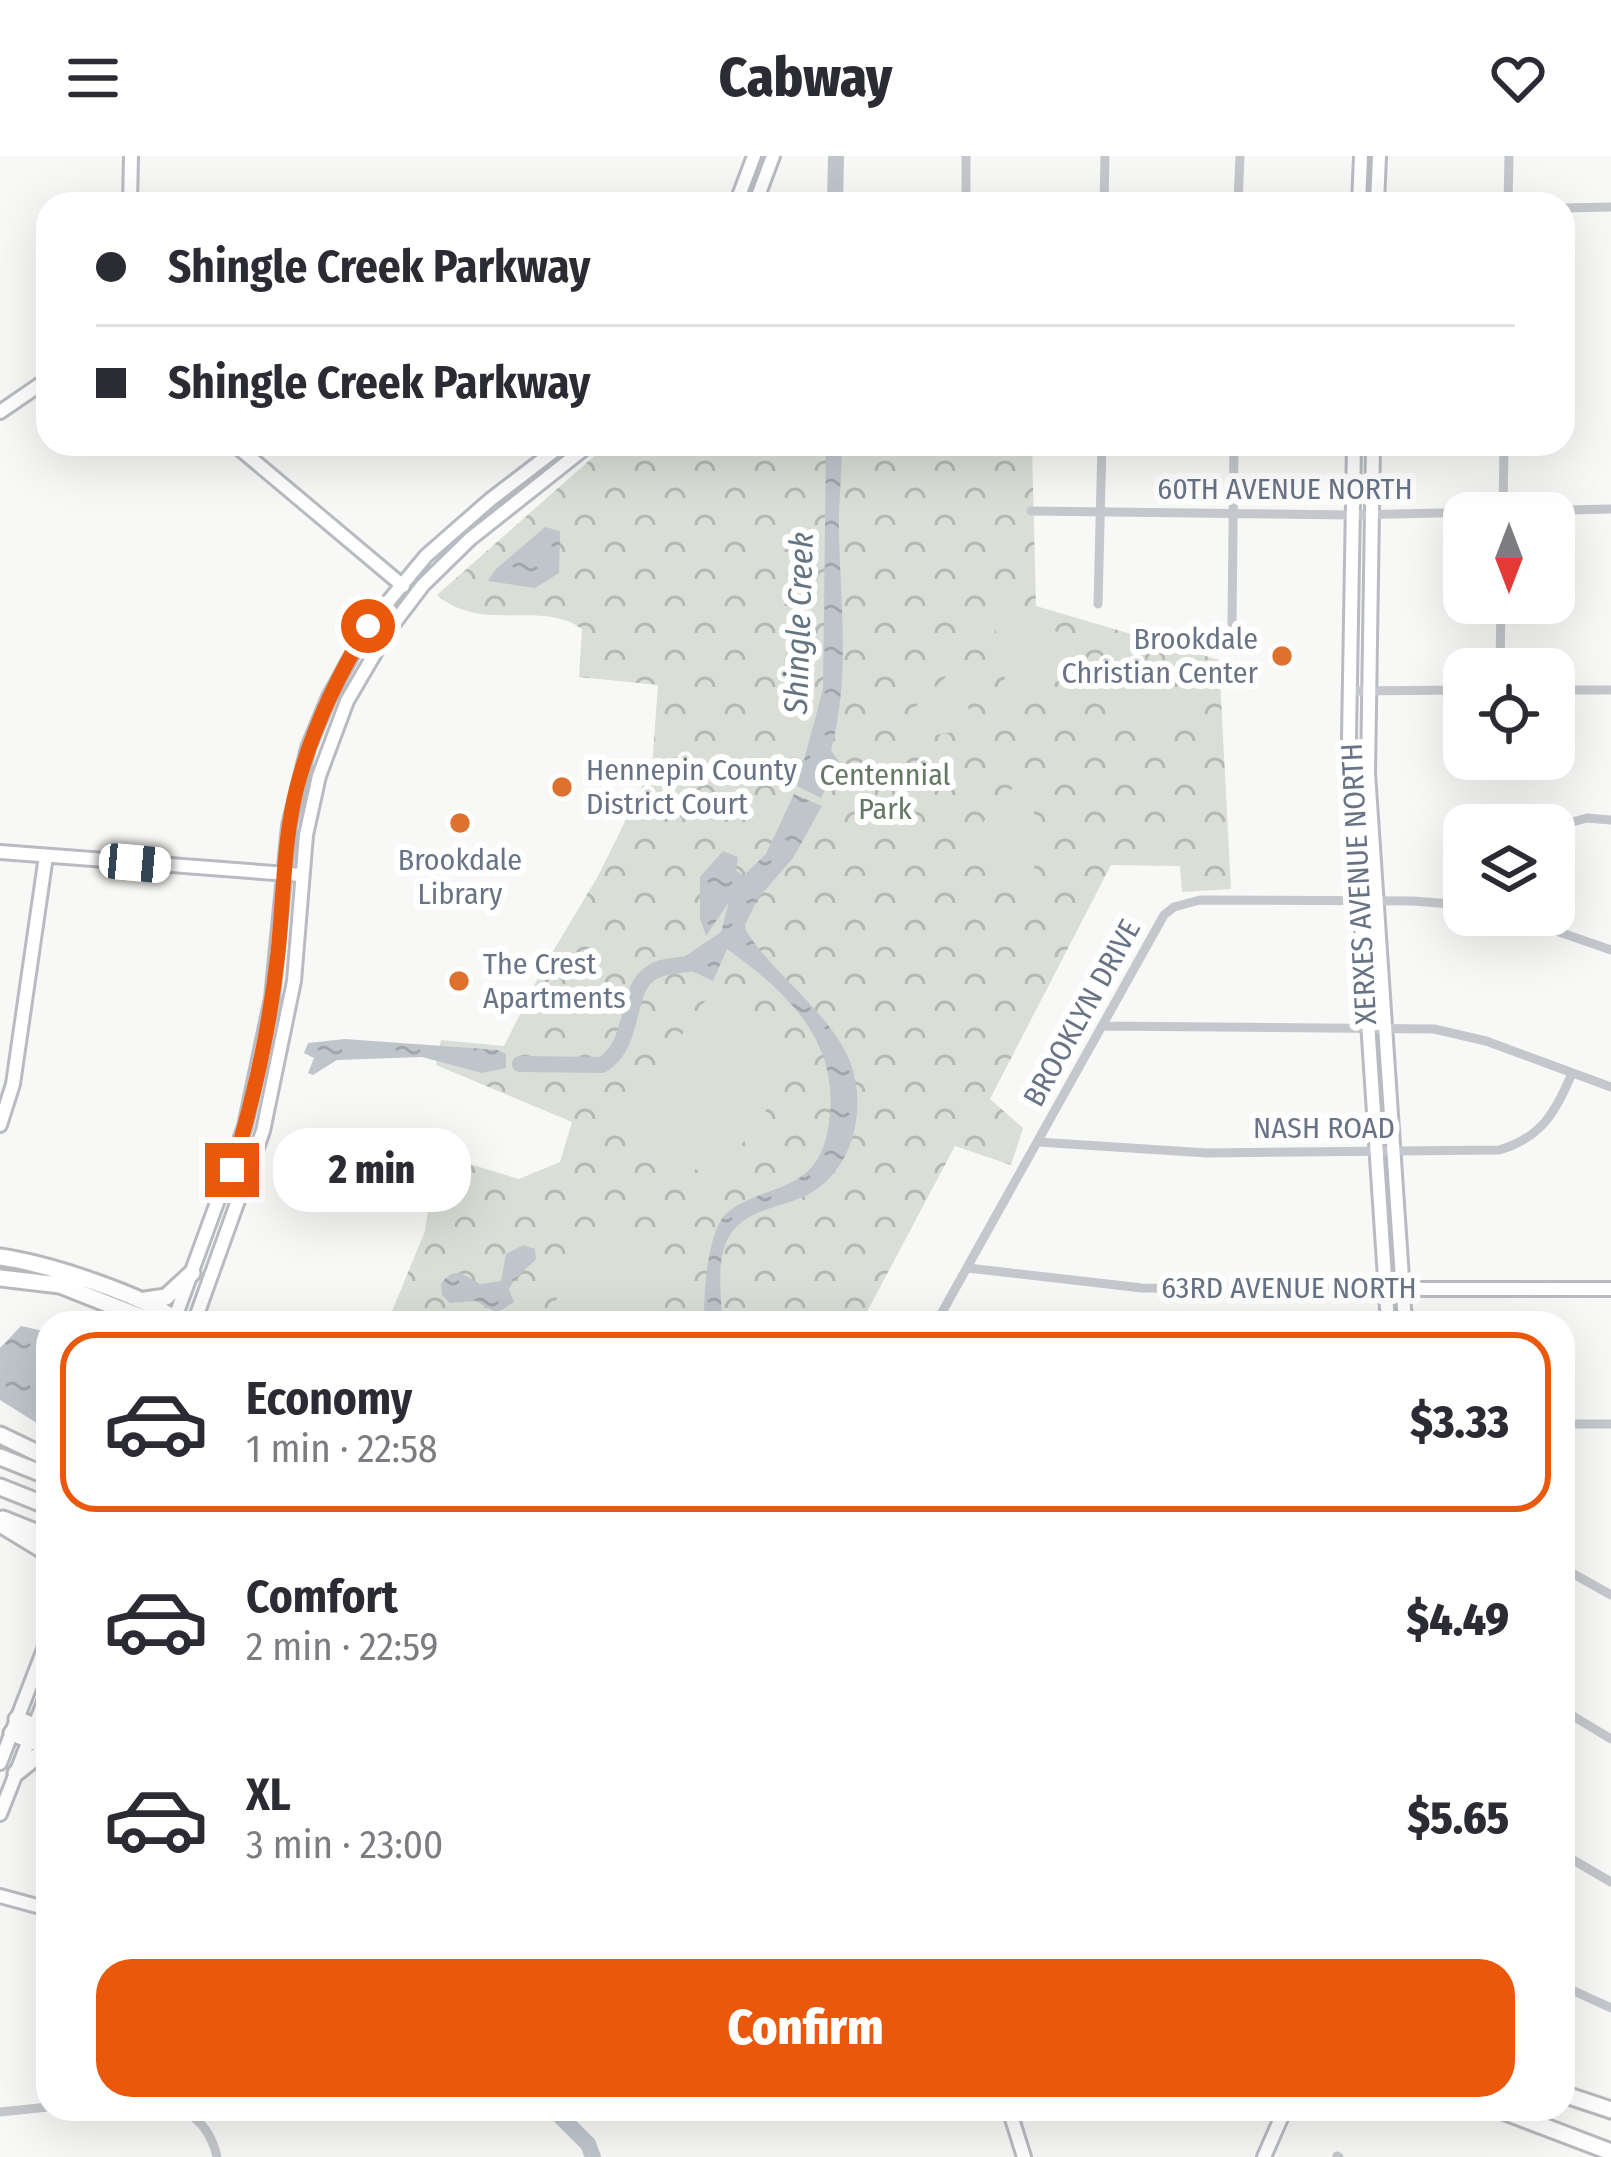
<!DOCTYPE html>
<html lang="en">
<head>
<meta charset="utf-8">
<style>
	:root { --surface:#fff; --page:#f2f2f3; --text:#2b2b33; --muted:#7c7c81; --line:#e1e1e2; --accent:#ea580c }
	body { margin:0; font-family:"Fira Sans Condensed",sans-serif; background:var(--page); color:var(--text); height:100vh; display:flex; flex-direction:column; font-size:45px; white-space:nowrap }
	* { box-sizing:border-box; margin:0 }
	p { font-size:39px; color:var(--muted) }
	.icon { flex:none; width:66px; height:66px; fill:none; stroke:currentColor; stroke-width:2; stroke-linecap:round; stroke-linejoin:round }
	.map { position:relative; flex:1; overflow:hidden }
	.drawer { position:absolute; left:36px; top:1155px; width:1539px; height:810px; display:flex; flex-direction:column; background:var(--surface); border-radius:36px; box-shadow:0 12px 48px #0002 }
	.drawer>* { flex:none }
	.hud { position:absolute; left:36px; top:36px; width:1539px; height:264px; border-radius:36px; box-shadow:0 12px 48px #0002; display:grid; align-content:center; height:264px; padding:0 60px; background:var(--surface) }
	.needle { width:78px; rotate:180deg }
	.controls { position:absolute; left:1443px; top:336px; display:grid; gap:24px }
	.controls a { display:grid; place-items:center; width:132px; height:132px; border-radius:24px; background:var(--surface); box-shadow:0 12px 48px #0002; font-size:60px }
	.end { position:absolute; width:54px; height:54px; margin:-27px; border:15px solid #ea580c; background:#fff; box-shadow:0 0 0 6px #fff }
	.from { border-radius:50% }
	.bubble { position:absolute; height:84px; border-radius:36px; background:var(--surface); box-shadow:0 12px 48px #0002; font-size:39px; font-weight:800; line-height:84px; text-align:center }
	.car { position:absolute; width:36px; height:72px; margin:-36px -18px; border-radius:15px; box-shadow:0 0 9px 3px #0007; background:linear-gradient(#fff 24%,#345 0 40%,#fff 0 76%,#345 0 86%,#fff 0) }
	.hud b { display:flex; align-items:center; gap:42px; height:114px; font-size:45px }
	.hud b+b { border-top:3px solid var(--line) }
	.hud i { width:30px; height:30px; background:var(--text) }
	ul { padding:21px 0 0; list-style:none }
	li { display:flex; align-items:center; gap:36px; height:180px; margin:0 24px 18px; padding:0 36px; border:6px solid transparent; border-radius:36px }
	li div { flex:1 }
	li b { display:block; font-size:45px }
	li em { font-style:normal; font-weight:800 }
	li.on { border-color:var(--accent) }
	li>.icon { width:108px; height:108px; stroke-width:1.5 }
	.primary-button { display:flex; gap:24px; margin-top:auto; padding:24px 60px }
	.primary-button a { flex:1; height:138px; border-radius:36px; background:var(--accent); color:#fff; font-size:48px; font-weight:800; line-height:138px; text-align:center }
	header { display:flex; justify-content:space-between; align-items:center; height:156px; padding:0 60px; background:var(--surface); font-size:54px; font-weight:800 }
	.map>svg:first-child { display:block }
	.park { fill:url(#park-crowns) }
	.pitch { fill:#d9dfd7 }
	.water { fill:url(#water-ripples) }
	.lines { fill:none; stroke-linecap:round; stroke-linejoin:round }
	.river { stroke:#bec6cc; stroke-width:16 }
	.secondary-casing { stroke:#b8bcc2; stroke-width:18 }
	.highway-casing { stroke:#b7b9bd; stroke-width:21 }
	.street { stroke:#c4c7cb; stroke-width:9 }
	.secondary { stroke:#fff; stroke-width:12 }
	.highway { stroke:#fff; stroke-width:15 }
	.route { stroke:#ea580c; stroke-width:15 }
	.poi-dot { fill:#df712f; stroke:#fff; stroke-width:4.5 }
	.labels { text-anchor:middle; stroke-width:12; stroke-linejoin:round; paint-order:stroke }
	.street-label { font-size:30px; fill:#687486; stroke:#fff }
	.poi-label { font-size:30px; fill:#687486; stroke:#fff; text-anchor:start }
	.park-label { font-size:30px; fill:#647863; stroke:#fff }
	.water-label { font-size:33px; font-style:italic; fill:#647581; stroke:#fff }
</style>
</head>
<body>
<header><svg class="icon" aria-label="menu" viewBox="0 0 24 24"><path d="M4 6h16M4 12h16M4 18h16"/></svg>Cabway<svg class="icon" aria-label="heart" viewBox="0 0 24 24"><path d="M12 20l-8-8c-3-5 5-10 8-4 3-6 11-1 8 4z"/></svg></header>
<div class="map">
<svg width="1611" height="2001" viewBox="0 0 1611 2001">
	<defs>
		<pattern id="park-crowns" width="20" height="18" patternUnits="userSpaceOnUse" patternTransform="scale(3)"><rect width="20" height="18" fill="#d9dfd7"/><path d="M2 6a3 3 0 1 1 6 0M12 15a3 3 0 1 1 6 0" fill="none" stroke="#b4b9b4"/></pattern>
		<pattern id="water-ripples" width="26" height="14" patternUnits="userSpaceOnUse" patternTransform="scale(3)"><rect width="26" height="14" fill="#bec6cc"/><path d="M2 4q2-2 4 0t4 0M15 11q2-2 4 0t4 0" fill="none" stroke="#9ea5ab"/></pattern>
	</defs>
	<rect width="100%" height="100%" fill="#f8f8f6"/>
	<!-- park -->
	<path class="park" d="M608,288H1032L1036,450L1219,504L1231,733L1182,736L1180,710L1111,709L990,943L1023,972L1011,1009L955,990L861,1167H395L390,1160L425,1075L436,998L519,1023L560,1006L572,966L436,909L441,884L504,890L543,812L598,720L652,611L658,529L579,521L582,473C541,443 482,478 437,439Z"/>
	<!-- pitch -->
	<path class="pitch" d="M1021,458C1056,467 1074,486 1078,522L1007,534L993,460Z
		M1107,493C1156,498 1169,516 1169,564L1106,559Z
		M963,519L972,573L917,582L916,550L947,520Z
		M1014,630C1049,662 1045,700 1021,738L966,686Z
		M707,842L801,905L715,1026L623,965Z
		M602,1057C642,1083 664,1118 667,1167H563L548,1160Z"/>
	<!-- water -->
	<path class="water" d="M826,288H842C842,319 838,350 839,381C841,453 850,523 831,594L839,606L821,642L797,630L823,533Z
		M545,371L560,375L559,417L535,432L488,425L495,414Z
		M794,638L822,650L793,702L758,742L744,771C770,816 818,846 844,893C869,937 859,1006 814,1035C790,1051 750,1051 732,1076C714,1100 722,1139 722,1167H705C702,1143 708,1076 725,1059C746,1038 784,1036 807,1016C824,1000 828,979 830,957C837,882 784,834 727,793L713,825L675,807L721,776L729,746L706,780L700,763V721L723,695L738,701L736,714L743,720L766,698Z
		M345,883L498,894L506,898V912L482,917L422,901L337,904L313,919L308,917L314,902L304,897L308,887Z
		M523,1089L535,1093L536,1103C527,1113 516,1119 509,1133L514,1146L497,1157L476,1145L450,1147L442,1139L441,1128C455,1108 465,1120 480,1128L501,1125L506,1098Z
		M21,1170L48,1176V1274L0,1244V1192Z"/>
	<g class="lines">
		<!-- river -->
		<path class="river" d="M835,48L836,0
			M520,908L602,909C637,887 624,834 651,817C664,808 684,810 699,806
			M553,1953L588,1988L593,2001"/>
		<defs>
			<path id="secondary" d="M130,48L131,0
				M736,48L754,0
				M755,48L773,0
				M1359,48L1361,0
				M1377,48L1379,0
				M0,256L48,223
				M234,288L403,430
				M1354,288L1349,581L1388,1167
				M1373,288L1368,617L1405,1167
				M0,696L301,719
				M0,969L13,928L46,700
				M1399,1133H1611
				M173,1167L245,970L272,842L289,670L308,592L329,541L368,470L426,400L490,344L563,288
				M194,1167L263,975L294,825L306,679L319,620L347,545L388,475L423,429L470,383L590,288
				M0,1607L48,1483
				M0,1658L48,1536
				M0,1740L48,1753
				M1009,1953L1024,2001
				M1264,2001L1285,1953"/>
			<path id="highway" d="M0,1101C48,1108 142,1138 181,1167
				M0,1122L60,1129L156,1167
				M145,1144L166,1141L192,1117
				M0,1279L48,1302
				M0,1301L48,1320
				M0,1331L48,1350
				M3,1363L48,1381
				M0,1368L48,1397
				M17,1563L48,1576
				M12,1577L48,1591
				M16,1617L36,1601L48,1598
				M1563,1938L1611,1954
				M1498,1953L1611,1996"/>
		</defs>
		<!-- secondary casing -->
		<use href="#secondary" class="secondary-casing"/>
		<!-- highway casing -->
		<use href="#highway" class="highway-casing"/>
		<!-- street -->
		<path class="street" d="M966,0V48
			M1104,48L1105,0
			M1238,48L1240,0
			M1508,48L1509,0
			M1563,52L1611,51
			M1031,355L1353,359L1611,353
			M1503,357L1504,288
			M1098,448L1102,288
			M1232,467L1234,288
			M1500,513L1501,447
			M1554,534H1611
			M1350,535L1464,534
			M1554,671L1587,662L1611,664
			M1510,759L1611,794
			M1102,870L1434,873L1486,885L1611,931
			M1038,986L1207,997L1499,994C1541,982 1556,956 1572,917
			M968,1112L1142,1132L1385,1133
			M936,1167L1164,759L1174,751L1200,744L1413,745L1464,749
			M1563,1268H1611
			M1563,1412L1611,1439
			M1563,1554L1611,1583
			M1563,1698L1611,1726
			M1563,1830L1611,1852
			M182,1953C202,1965 212,1979 217,2001
			M0,1956L48,1951
			M1337,2000L1339,2001"/>
		<!-- secondary -->
		<use href="#secondary" class="secondary"/>
		<!-- highway -->
		<use href="#highway" class="highway"/>
	</g>
	<g class="lines">
		<!-- route -->
		<path class="route" d="M232,1014C254,943 270,870 278,796C284,740 283,686 297,631C312,573 337,521 368,470"/>
	</g>
	<!-- markers -->
	<g class="poi-dot">
		<circle cx="1282" cy="500" r="12"/>
		<circle cx="562" cy="631" r="12"/>
		<circle cx="460" cy="667" r="12"/>
		<circle cx="459" cy="825" r="12"/>
	</g>
	<g class="labels">
		<!-- street labels -->
		<g class="street-label">
			<text x="1285" y="343">60TH AVENUE NORTH</text>
			<text transform="translate(1359 728) rotate(-93)" y="10">XERXES AVENUE NORTH</text>
			<text transform="translate(1082 857) rotate(-61)" y="10">BROOKLYN DRIVE</text>
			<text x="1324" y="982">NASH ROAD</text>
			<text x="1289" y="1142">63RD AVENUE NORTH</text>
		</g>
		<!-- poi labels -->
		<g class="poi-label">
			<text x="1258" y="493" text-anchor="end">Brookdale<tspan x="1258" dy="34">Christian Center</tspan></text>
			<text x="586" y="624">Hennepin County<tspan x="586" dy="34">District Court</tspan></text>
			<text x="460" y="714" text-anchor="middle">Brookdale<tspan x="460" dy="34">Library</tspan></text>
			<text x="483" y="818">The Crest<tspan x="483" dy="34">Apartments</tspan></text>
		</g>
		<!-- park labels -->
		<g class="park-label">
			<text x="885" y="629">Centennial<tspan x="885" dy="34">Park</tspan></text>
		</g>
		<!-- water labels -->
		<g class="water-label">
			<text transform="translate(798 467) rotate(-88)" y="12">Shingle Creek</text>
		</g>
	</g>
</svg>
<div class="controls">
<a><svg class="needle" viewBox="-14 -14 28 28"><path d="M0-13l5 13h-10z" fill="#e53935"/><path d="M0 13l5-13h-10z" fill="#7c7c81"/></svg></a>
<a><svg class="icon" aria-label="locate" viewBox="0 0 24 24"><circle cx="12" cy="12" r="6"/><path d="M12 2v4M12 18v4M2 12h4M18 12h4"/></svg></a>
<a><svg class="icon" aria-label="layers" viewBox="0 0 24 24"><path d="M12 4l9 5-9 5-9-5zM3 14l9 5 9-5"/></svg></a>
</div>
<i class="end from" style="left:368px;top:470px"></i>
<i class="end" style="left:232px;top:1014px"></i>
<div class="bubble" style="left:273px;top:972px;width:198px">2 min</div>
<i class="car" style="left:135px;top:707px;rotate:95deg"></i>
<div class="hud">
<b><i class="from"></i>Shingle Creek Parkway</b>
<b><i></i>Shingle Creek Parkway</b>
</div>
<section class="drawer">
<ul>
<li class="on"><svg class="icon" aria-label="car" viewBox="0 0 24 24"><path d="M5 17H2v-5l4-1 3-4h7l3 4 3 1v5h-3M9 17h6M6 11h13"/><circle cx="7" cy="17" r="2"/><circle cx="17" cy="17" r="2"/></svg><div><b>Economy</b><p>1 min · 22:58</p></div><em>$3.33</em></li>
<li><svg class="icon" aria-label="car" viewBox="0 0 24 24"><path d="M5 17H2v-5l4-1 3-4h7l3 4 3 1v5h-3M9 17h6M6 11h13"/><circle cx="7" cy="17" r="2"/><circle cx="17" cy="17" r="2"/></svg><div><b>Comfort</b><p>2 min · 22:59</p></div><em>$4.49</em></li>
<li><svg class="icon" aria-label="car" viewBox="0 0 24 24"><path d="M5 17H2v-5l4-1 3-4h7l3 4 3 1v5h-3M9 17h6M6 11h13"/><circle cx="7" cy="17" r="2"/><circle cx="17" cy="17" r="2"/></svg><div><b>XL</b><p>3 min · 23:00</p></div><em>$5.65</em></li>
</ul>
<div class="primary-button"><a>Confirm</a></div>
</section>
</div>
</body>
</html>
